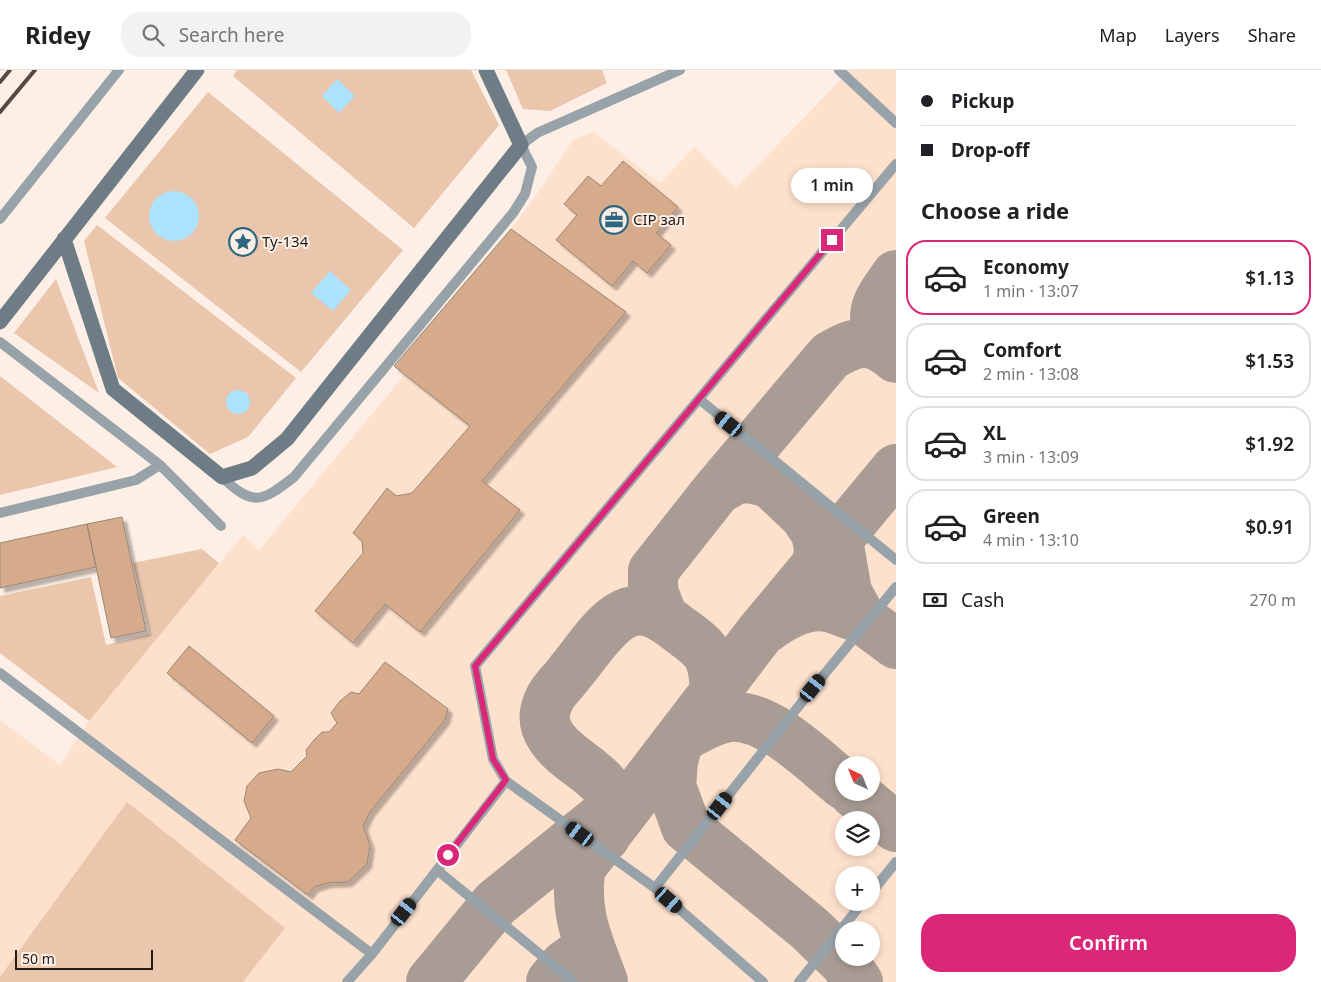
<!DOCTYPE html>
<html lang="en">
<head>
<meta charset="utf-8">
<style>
	:root { --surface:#fff; --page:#f2f2f2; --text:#202124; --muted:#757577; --line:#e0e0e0; --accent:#db2777 }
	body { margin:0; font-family:"Noto Sans",sans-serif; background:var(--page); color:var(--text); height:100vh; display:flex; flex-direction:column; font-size:19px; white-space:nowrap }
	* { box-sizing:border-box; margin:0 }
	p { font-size:16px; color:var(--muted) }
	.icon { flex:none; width:28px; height:28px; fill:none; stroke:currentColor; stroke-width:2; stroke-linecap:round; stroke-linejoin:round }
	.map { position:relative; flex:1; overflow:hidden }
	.drawer { display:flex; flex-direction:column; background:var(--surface); width:425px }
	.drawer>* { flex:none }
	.banner { display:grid; align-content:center; height:110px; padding:0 25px; background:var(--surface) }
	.needle { width:32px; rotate:317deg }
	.fabs { position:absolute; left:835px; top:686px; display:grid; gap:10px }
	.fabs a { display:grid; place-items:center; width:45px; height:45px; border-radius:50%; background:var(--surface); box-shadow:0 2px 8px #0003; font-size:25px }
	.scale { position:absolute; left:15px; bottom:12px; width:138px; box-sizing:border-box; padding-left:5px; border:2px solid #241d17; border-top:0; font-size:14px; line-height:18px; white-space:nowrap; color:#241d17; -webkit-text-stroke:4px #fdefe5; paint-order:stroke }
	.end { position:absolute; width:22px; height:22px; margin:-11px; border:6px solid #db2777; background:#fff; box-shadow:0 0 0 2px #fff }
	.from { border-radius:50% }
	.bubble { position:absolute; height:35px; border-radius:18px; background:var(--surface); box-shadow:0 2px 8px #0003; font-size:16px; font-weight:600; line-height:35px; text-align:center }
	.car { position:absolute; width:15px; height:30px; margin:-15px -8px; border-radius:6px; box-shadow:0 0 4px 1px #0007; background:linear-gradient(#222 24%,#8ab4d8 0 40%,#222 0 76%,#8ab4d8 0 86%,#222 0) }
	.banner b { display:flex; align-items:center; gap:18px; height:48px; font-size:19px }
	.banner b+b { border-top:1px solid var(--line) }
	.banner i { width:12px; height:12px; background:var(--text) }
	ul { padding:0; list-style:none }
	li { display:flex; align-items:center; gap:15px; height:75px; margin:0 10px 8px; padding:0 15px; border:2px solid var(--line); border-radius:20px }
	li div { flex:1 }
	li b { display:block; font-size:19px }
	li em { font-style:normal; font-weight:600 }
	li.active { border-color:var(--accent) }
	li>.icon { width:45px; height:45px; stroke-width:1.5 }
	h2 { padding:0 25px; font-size:22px; line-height:60px }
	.pay { display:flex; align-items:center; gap:12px; height:55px; padding:0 25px; font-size:19px }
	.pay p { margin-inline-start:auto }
	.button { display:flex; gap:10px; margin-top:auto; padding:10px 25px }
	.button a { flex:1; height:58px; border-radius:20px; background:var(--accent); color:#fff; font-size:20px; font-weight:600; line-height:58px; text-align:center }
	header { display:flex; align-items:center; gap:30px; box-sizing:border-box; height:70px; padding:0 25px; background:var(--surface); border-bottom:1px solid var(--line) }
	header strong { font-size:24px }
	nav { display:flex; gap:28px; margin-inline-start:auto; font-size:18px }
	.search { width:350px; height:45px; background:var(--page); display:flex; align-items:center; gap:12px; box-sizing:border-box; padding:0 18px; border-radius:20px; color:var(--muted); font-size:19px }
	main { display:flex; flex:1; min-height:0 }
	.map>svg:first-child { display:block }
	.built { fill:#fee1cc; fill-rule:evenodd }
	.green { fill:#e9c6ac }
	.water { fill:#ade2fd }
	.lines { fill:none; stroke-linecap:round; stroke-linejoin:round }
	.taxiway { stroke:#a89c94; stroke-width:50 }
	.building { fill:#d5ab8b; stroke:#9a8677; filter:url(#shadow) }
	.lane { stroke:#98a3a9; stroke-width:10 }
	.secondary { stroke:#6e7d85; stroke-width:15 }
	.rail { stroke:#524942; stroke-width:4 }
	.route { stroke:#db2777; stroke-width:6 }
	.labels { text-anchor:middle; stroke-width:4; stroke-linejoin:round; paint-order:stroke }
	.poi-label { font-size:15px; fill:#241d17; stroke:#fdefe5; text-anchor:start }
</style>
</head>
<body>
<header>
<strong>Ridey</strong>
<div class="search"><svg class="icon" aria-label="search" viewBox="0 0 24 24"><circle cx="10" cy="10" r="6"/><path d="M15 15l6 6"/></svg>Search here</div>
<nav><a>Map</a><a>Layers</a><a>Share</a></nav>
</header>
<main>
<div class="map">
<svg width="896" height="912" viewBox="0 0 896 912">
	<defs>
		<filter id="shadow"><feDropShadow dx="4.5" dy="4.5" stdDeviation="1" flood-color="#0004"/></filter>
	</defs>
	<rect width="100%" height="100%" fill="#fdefe5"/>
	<!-- built -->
	<path class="built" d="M850,0H896V912H0V650L60,695L97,638L243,465L259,480L405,304L539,121L573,70L593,62L660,113L695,77L736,118ZM844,695H871V722H844ZM844,750H871V778H844ZM844,805H871V832H844ZM844,860H871V888H844Z"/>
	<!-- green -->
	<path class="green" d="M237,0H471L499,55L414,158L233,6Z
		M506,0H602L607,13L550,41L523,39Z
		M208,22L403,180L301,302L105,148Z
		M97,155L296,308L248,367L210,384L118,308L84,171Z
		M56,209L99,323L14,263Z
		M0,306L117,397L0,425Z
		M202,479L219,493L89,651L0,583V526L91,507L106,575L150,564L133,493Z
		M127,732L285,858L243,912H0V907Z"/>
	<!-- water -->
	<path class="water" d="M337,9L355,26L339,43L322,26Z
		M149 146a25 25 0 1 1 50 0a25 25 0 1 1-50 0Z
		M330,201L351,220L333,241L311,223Z
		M226 332a12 12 0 1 1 24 0a12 12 0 1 1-24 0Z"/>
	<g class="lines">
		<!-- taxiway -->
		<path class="taxiway" d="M885,278C867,243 875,235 896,205
			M717,420L830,286C857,270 871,267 896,288
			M662,545L653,521V501L717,420L736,409L749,408L770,413L804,445L816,463L819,479L817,495
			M861,548L896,574
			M764,560C781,547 805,533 828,537C839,540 850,545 861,548L847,522L838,470
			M844,715C815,692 764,638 724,648C708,652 693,661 679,669L673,691L671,716L686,757L810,859L844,892L858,912
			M853,722L896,757
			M605,767C609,753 614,735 608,722C604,712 596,707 588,700C564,682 532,662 550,628C555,618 565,610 571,601C586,583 600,560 619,547C642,532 661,545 680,560C709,581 713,585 715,622
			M431,912L496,833L601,748
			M551,912L565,895L576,887L595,890
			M603,912C588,871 573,841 581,797L760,563L896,399"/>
	</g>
	<!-- building -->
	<path class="building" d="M623,91L678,137L656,163L671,175L647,203L633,191L612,216L556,170L577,145L564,134L588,106L601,116Z
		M511,159L626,242L482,411L520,440L420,562L385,534L353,573L315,541L363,483L362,471L353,463L387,418L396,426L412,423L470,356L394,296Z
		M122,447L146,561L111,568L87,454Z
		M87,454L96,497L0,518V473Z
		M189,576L274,646L252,673L167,603Z
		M385,592L448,639L445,650L370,742L363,756L370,775L367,794L348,812L327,813L314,817L308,825L235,770L251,748L244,731L247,716L259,703L278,699L291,702L307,686L306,680L314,670L322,662H329L337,653L331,643L340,631L351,622L359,624Z"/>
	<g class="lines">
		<!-- lane -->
		<path class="lane" d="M839,0L896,53
			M0,149L119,0
			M0,272L160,395L221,456
			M699,329L896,490
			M222,407C253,437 262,432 294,407L513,143L525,124L532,97L521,75L537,63L680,0
			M0,443L136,410L160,395
			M0,603L372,884
			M506,711L655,818L763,912
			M437,800L574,912
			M655,818L813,618L896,517
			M871,823L896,792
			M347,912L372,884L506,711L493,689L475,596L896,94
			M799,912L863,832"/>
		<!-- secondary -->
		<path class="secondary" d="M64,169L113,319L222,407L252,398L287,369L521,75L486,0
			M0,252L197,0"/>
		<!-- rail -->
		<path class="rail" d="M0,12L10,0
			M0,42L35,0"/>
	</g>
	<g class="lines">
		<!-- route -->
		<path class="route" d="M448,785L506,710L493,689L475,596L832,170"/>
	</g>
	<!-- icons -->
	<defs>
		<symbol id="office-ring" viewBox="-11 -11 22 22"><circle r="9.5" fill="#fdefe5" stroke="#2c667f" stroke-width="1.5"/><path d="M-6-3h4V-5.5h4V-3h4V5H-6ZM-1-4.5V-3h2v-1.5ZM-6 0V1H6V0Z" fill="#2c667f"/></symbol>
		<symbol id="sight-ring" viewBox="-11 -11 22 22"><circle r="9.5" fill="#fdefe5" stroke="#2c667f" stroke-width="1.5"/><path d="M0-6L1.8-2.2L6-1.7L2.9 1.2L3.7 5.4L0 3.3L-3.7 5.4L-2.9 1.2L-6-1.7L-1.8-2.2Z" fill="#2c667f"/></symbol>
	</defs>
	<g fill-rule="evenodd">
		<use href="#office-ring" x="598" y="134" width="32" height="32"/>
		<use href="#sight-ring" x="227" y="156" width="32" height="32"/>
	</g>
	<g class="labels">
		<!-- poi labels -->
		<g class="poi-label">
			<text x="633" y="155">CIP зал</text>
			<text x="262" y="177">Ту-134</text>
		</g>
	</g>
</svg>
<div class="fabs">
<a><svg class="needle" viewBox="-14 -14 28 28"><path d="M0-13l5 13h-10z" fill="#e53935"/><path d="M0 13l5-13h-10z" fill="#757577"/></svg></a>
<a><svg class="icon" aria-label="layers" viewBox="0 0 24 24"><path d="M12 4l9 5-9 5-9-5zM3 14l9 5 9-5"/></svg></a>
<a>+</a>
<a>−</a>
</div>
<div class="scale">50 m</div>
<i class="end from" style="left:448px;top:785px"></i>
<i class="end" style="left:832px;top:170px"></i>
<div class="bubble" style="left:791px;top:98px;width:82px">1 min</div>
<i class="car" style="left:729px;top:354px;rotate:309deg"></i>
<i class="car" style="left:813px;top:618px;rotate:39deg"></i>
<i class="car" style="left:720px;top:736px;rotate:38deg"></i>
<i class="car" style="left:580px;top:764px;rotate:306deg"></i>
<i class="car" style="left:669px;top:830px;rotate:131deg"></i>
<i class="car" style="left:404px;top:842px;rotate:38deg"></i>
</div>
<section class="drawer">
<div class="banner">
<b><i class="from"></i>Pickup</b>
<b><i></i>Drop-off</b>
</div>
<h2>Choose a ride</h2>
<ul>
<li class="active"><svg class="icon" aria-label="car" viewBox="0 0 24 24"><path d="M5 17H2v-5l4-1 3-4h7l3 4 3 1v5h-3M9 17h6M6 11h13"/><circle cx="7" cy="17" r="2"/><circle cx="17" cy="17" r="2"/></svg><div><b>Economy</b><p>1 min · 13:07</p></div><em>$1.13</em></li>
<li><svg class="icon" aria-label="car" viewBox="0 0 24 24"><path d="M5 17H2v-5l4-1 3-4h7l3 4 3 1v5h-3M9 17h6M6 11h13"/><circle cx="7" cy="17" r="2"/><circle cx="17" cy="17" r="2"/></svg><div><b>Comfort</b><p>2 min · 13:08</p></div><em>$1.53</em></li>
<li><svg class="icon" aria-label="car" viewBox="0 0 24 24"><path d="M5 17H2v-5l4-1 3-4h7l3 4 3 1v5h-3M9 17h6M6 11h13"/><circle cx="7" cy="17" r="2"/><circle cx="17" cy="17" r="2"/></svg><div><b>XL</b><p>3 min · 13:09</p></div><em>$1.92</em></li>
<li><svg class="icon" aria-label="car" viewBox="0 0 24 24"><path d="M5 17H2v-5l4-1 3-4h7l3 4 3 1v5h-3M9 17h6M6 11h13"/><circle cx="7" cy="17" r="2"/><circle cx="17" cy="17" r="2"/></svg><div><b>Green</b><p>4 min · 13:10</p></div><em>$0.91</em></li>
</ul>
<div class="pay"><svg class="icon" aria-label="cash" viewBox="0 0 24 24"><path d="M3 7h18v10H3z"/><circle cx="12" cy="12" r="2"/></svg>Cash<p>270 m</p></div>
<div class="button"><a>Confirm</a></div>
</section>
</main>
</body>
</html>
